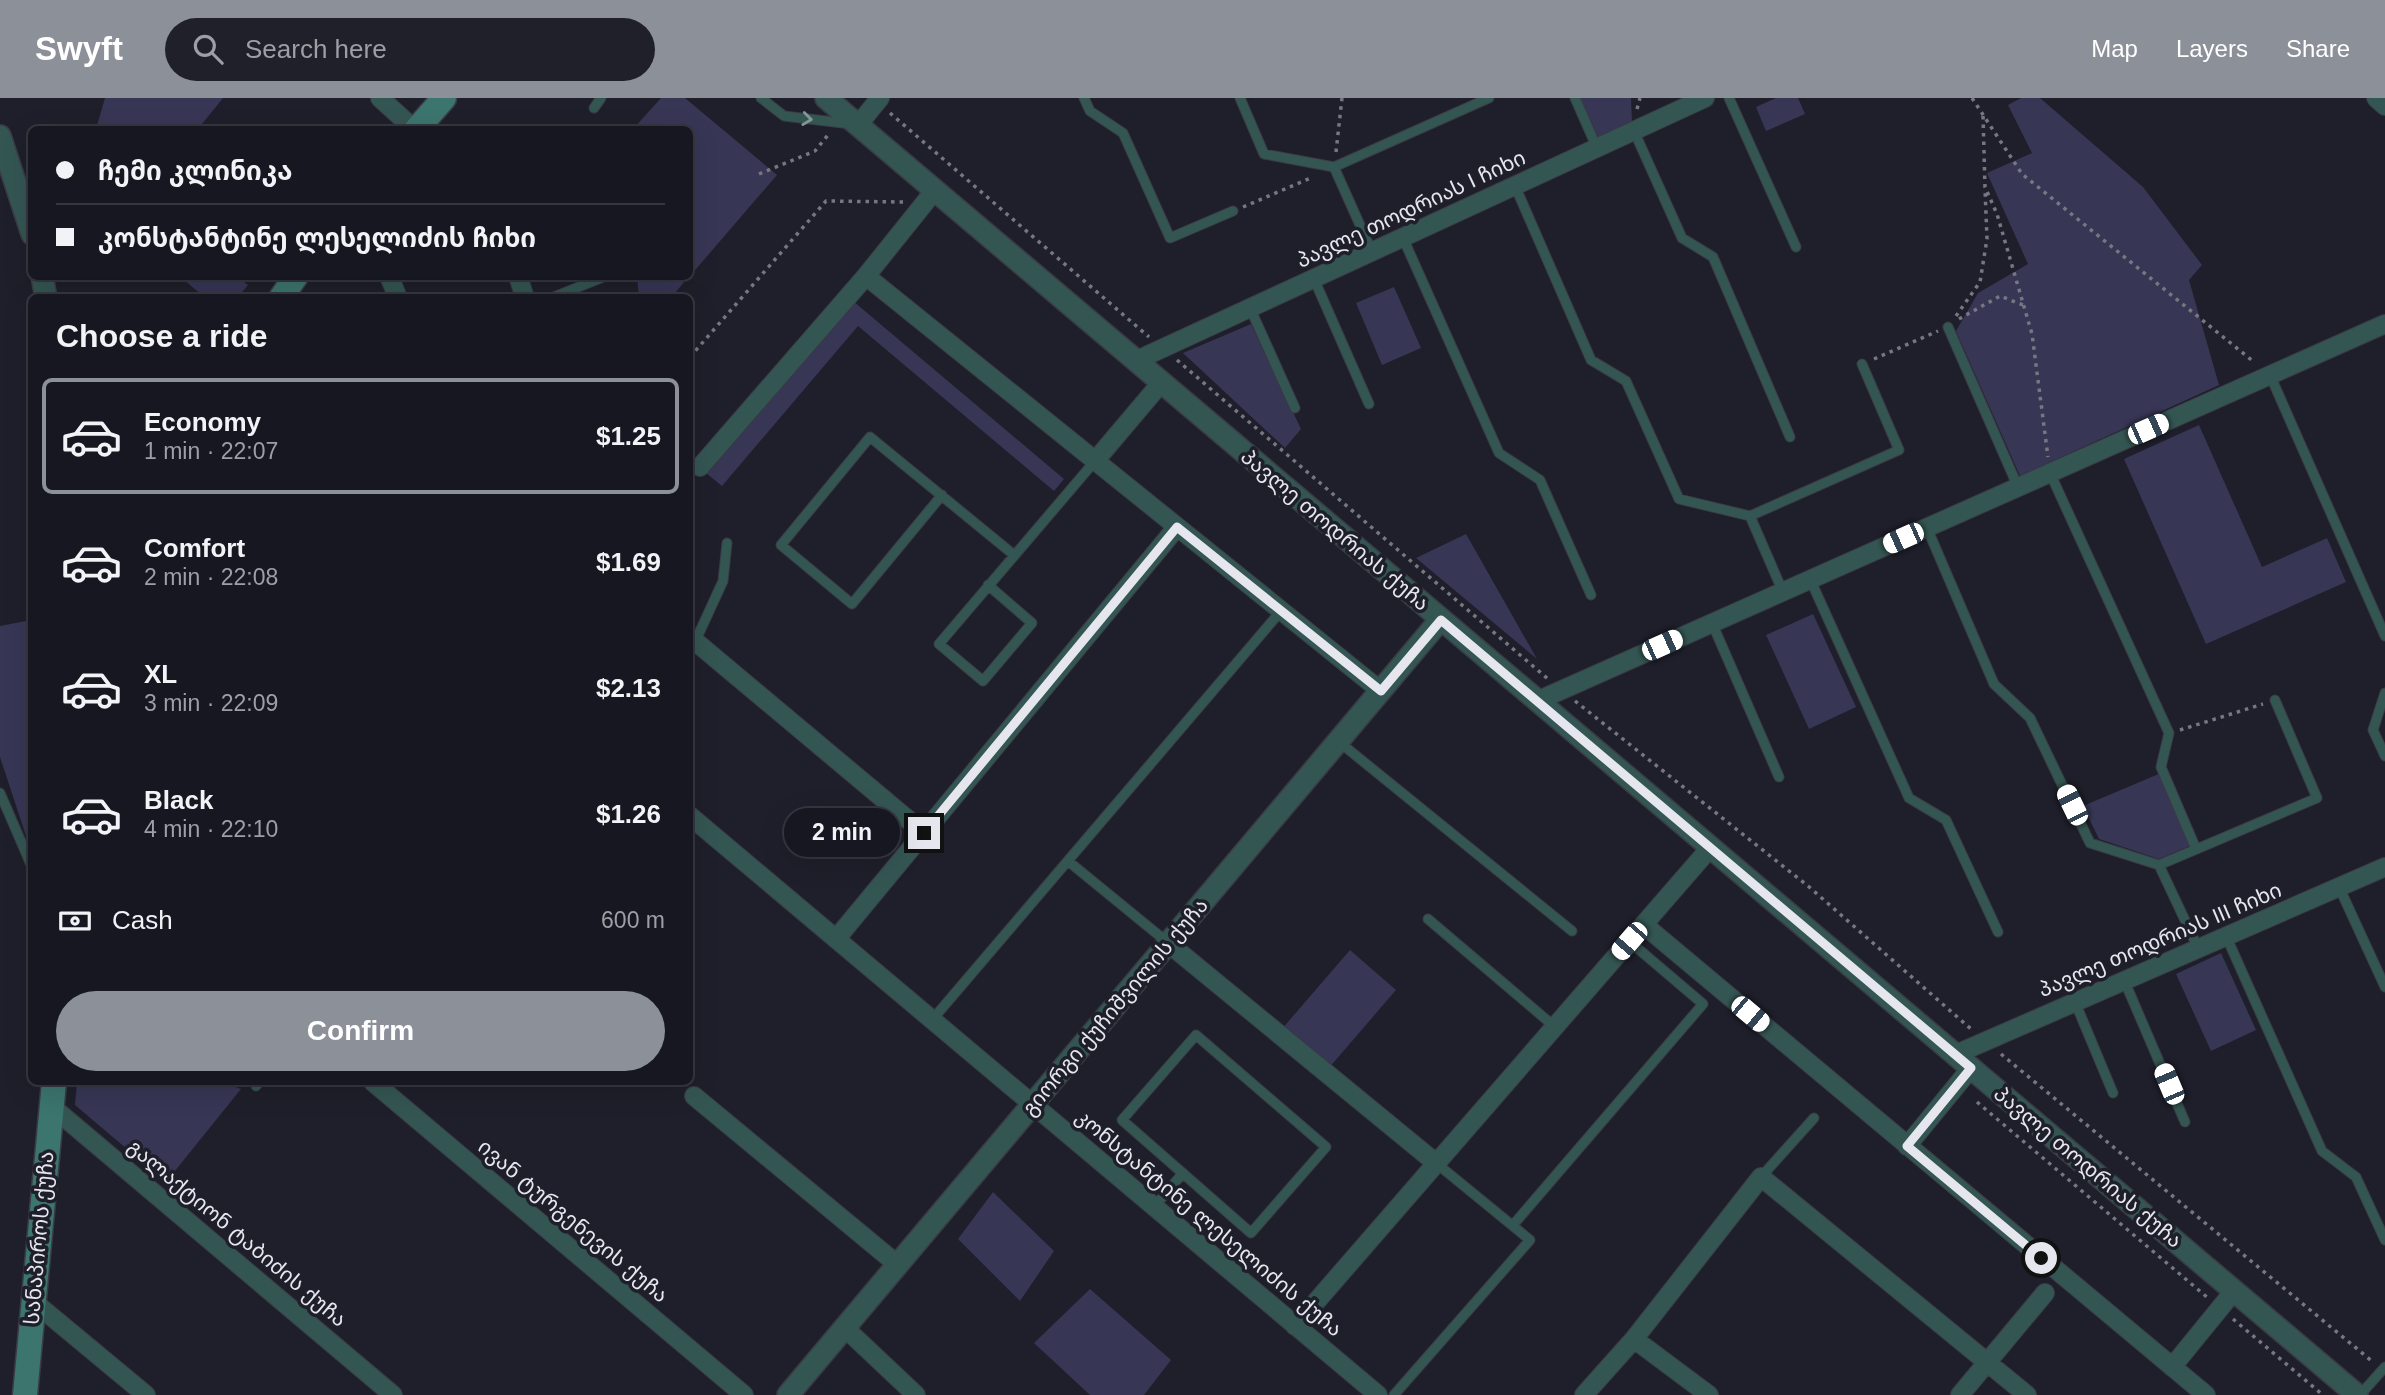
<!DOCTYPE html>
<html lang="en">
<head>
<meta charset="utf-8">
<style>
	:root { --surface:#161720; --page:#1f2029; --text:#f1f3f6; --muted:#9e9fa5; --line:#35363e; --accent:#8c9099 }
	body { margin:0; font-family:Helvetica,"Noto Sans Georgian",sans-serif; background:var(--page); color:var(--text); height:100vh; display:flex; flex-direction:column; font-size:26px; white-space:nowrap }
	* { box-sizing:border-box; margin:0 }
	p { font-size:23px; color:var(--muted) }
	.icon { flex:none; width:38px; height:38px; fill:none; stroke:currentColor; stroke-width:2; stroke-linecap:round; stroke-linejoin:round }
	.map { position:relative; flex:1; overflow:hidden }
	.sheet { position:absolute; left:28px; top:196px; width:665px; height:791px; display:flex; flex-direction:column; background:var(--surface); border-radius:10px; box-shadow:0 7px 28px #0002,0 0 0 2px var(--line) }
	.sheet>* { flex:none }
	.hud { position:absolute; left:28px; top:28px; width:665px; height:154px; border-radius:10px; box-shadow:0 7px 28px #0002,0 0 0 2px var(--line); display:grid; align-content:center; height:154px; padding:0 28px; background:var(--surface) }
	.end { position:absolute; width:32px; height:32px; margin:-16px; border:9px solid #e6e6ee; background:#111; box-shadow:0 0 0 4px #111 }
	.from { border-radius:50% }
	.bubble { position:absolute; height:49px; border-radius:24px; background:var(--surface); box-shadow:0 7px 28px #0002,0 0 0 2px var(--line); font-size:23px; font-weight:600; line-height:49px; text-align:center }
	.car { position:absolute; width:21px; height:42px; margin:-21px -10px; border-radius:9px; box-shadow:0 0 5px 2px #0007; background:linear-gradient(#fff 24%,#345 0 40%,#fff 0 76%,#345 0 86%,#fff 0) }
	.hud b { display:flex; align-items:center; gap:24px; height:66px; font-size:26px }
	.hud b+b { border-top:2px solid var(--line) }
	.hud i { width:18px; height:18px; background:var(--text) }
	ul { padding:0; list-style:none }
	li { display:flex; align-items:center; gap:21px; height:116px; margin:0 14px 10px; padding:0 14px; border:4px solid transparent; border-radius:10px }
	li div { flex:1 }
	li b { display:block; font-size:26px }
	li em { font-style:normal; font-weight:600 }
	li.on { border-color:var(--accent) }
	li>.icon { width:63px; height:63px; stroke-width:1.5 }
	h2 { padding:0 28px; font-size:32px; line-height:84px }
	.pay { display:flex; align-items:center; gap:18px; height:77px; padding:0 28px; font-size:26px }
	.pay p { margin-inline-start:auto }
	.primary-button { display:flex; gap:14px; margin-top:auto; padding:14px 28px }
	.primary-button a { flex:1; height:80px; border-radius:42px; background:var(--accent); color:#fff; font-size:28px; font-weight:600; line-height:80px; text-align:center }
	header { display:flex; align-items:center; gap:42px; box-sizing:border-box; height:98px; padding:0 35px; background:var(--accent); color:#fff }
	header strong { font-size:33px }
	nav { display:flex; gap:38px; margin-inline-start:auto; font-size:24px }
	.search { width:490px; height:63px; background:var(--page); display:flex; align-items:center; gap:18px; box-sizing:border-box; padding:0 24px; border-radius:38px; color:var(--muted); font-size:26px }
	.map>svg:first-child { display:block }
	.green { fill:#373655 }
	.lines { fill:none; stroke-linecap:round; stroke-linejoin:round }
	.service-casing { stroke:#3a3b45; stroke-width:11 }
	.minor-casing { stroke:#3a3b45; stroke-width:20 }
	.tertiary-casing { stroke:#3a3b45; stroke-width:24 }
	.secondary-casing { stroke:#3a3b45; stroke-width:27 }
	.path { stroke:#767781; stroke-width:3.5; stroke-dasharray:3.5 5; stroke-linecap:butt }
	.service { stroke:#345652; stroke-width:9 }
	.minor { stroke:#345652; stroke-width:18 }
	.tertiary { stroke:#345652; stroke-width:21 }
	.secondary { stroke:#3c746e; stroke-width:24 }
	.oneway { stroke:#849798 }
	.route { stroke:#e6e6ee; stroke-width:9 }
	.labels { text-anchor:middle; stroke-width:7; stroke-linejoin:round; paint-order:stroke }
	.street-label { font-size:21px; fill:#e6e6ee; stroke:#1e1f2a }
</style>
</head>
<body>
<header>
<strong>Swyft</strong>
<div class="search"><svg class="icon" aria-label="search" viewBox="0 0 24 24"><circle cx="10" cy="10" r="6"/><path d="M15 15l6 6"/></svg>Search here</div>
<nav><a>Map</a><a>Layers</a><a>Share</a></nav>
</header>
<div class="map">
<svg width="2385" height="1297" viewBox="0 0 2385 1297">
	<rect width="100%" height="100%" fill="#1e1f2a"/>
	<!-- green -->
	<path class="green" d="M105,0H223L198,31H96Z
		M661,0H685L777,77L690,178V32L633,31Z
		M1580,0H1631L1632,24L1598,39Z
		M1776,0H1798L1805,16L1766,33L1756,9Z
		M2021,0H2040L2143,89L2202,167L2189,182L2219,287L2020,378L1956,233L1978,195L2028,166L1987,75L2032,55L2008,7Z
		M186,178L237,179L248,187L238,199H204L183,181Z
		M637,179V178H689L671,200L639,199Z
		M1394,189L1421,250L1382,267L1356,205Z
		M853,203L1064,381L1054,393L858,228L722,388L706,375Z
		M1251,226L1301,331L1285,350L1183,255Z
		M2199,327L2262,469L2327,440L2346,484L2206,546L2124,361Z
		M1466,436L1537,561L1416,460Z
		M1813,516L1856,609L1809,631L1766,537Z
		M31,522H32L31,753L0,659V528Z
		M2161,675L2192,747L2159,761L2099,741L2083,708Z
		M1350,852L1396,892L1328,971L1281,932Z
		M2221,855L2256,932L2211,953L2176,876Z
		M77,984H221L241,991L166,1084L75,1007Z
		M993,1094L1054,1153L1020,1203L958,1141Z
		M1090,1191L1171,1262L1144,1297H1090L1034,1245Z"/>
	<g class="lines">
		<defs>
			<path id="service" d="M761,0L784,18L851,26
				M1084,0L1090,13L1123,35L1170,140L1233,113
				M1240,0L1264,56L1334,69
				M1575,0L1597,50
				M1729,0L1796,149
				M594,10L601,0
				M1634,33L1682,140L1713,159L1790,339
				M1515,88L1591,262L1626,283L1679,401L1750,418
				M1403,140L1499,355L1540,382L1591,497
				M1372,154L1334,69L1489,0
				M1314,181L1369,306
				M551,200L606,178
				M1250,210L1295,310
				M1948,229L2018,389
				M2270,277L2385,538
				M2050,375L2169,635L2161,669L2196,751
				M942,397L852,506L781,447L870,339L1014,457
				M1927,430L1994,586L2030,620L2090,745L2159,767L2198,850
				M1810,481L1909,700L1946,722L1998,834
				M988,487L1032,525L983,583L939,546L1095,363
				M1783,494L1750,418L1899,352L1862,266
				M1712,525L1779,679
				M695,544L723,483L727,445
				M2385,595L2373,632L2385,658
				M1338,643L1572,833
				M0,695L32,769
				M1068,763L1167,844
				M2159,767L2317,700L2275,602
				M2339,789L2385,889
				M1428,821L1555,929
				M2226,838L2322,1053L2356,1079L2385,1142
				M2124,882L2185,1024
				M2075,904L2113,995
				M932,922L1281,513
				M1196,937L1326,1049L1251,1135L1122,1022Z
				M256,988L259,984
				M1761,1079L1814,1020
				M1154,1109L1183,1075
				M1513,1127L1703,906L1629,843
				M1394,1297L1530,1142L1436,1065
				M2360,1297L2385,1269"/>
			<path id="minor" d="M380,0L415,32
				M2376,0L2385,8
				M858,27L880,0
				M389,178L398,200
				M518,178L525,200
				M866,178L1381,593
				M1135,263L1705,0
				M1095,363L1161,285
				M700,369L866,178L935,92
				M690,539L924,735
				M1537,603L2385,226
				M690,718L1378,1297
				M1644,827L2206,1297
				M836,841L1177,429
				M1168,845L1436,1065
				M1954,957L2385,769
				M373,984L744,1297
				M694,998L898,1167
				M51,1008L393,1297
				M1907,1048L1971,970
				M34,1204L146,1297
				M1295,1228L1710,750
				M845,1230L916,1297
				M1634,1241L1709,1297
				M2172,1269L2234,1193
				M1584,1297L1634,1241L1761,1079L2027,1297
				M1960,1297L2045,1195"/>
			<path id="tertiary" d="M826,0L2357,1297
				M0,38L32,136
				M42,178L46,200
				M788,1297L1441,521"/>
			<path id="secondary" d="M416,32L444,0
				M281,200L296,178
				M25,1297L54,984"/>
		</defs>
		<!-- service casing -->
		<use href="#service" class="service-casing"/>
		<!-- minor casing -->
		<use href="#minor" class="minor-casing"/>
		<!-- tertiary casing -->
		<use href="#tertiary" class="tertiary-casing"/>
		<!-- secondary casing -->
		<use href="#secondary" class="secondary-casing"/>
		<!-- path -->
		<path class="path" d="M1972,0L2022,76L2254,264
			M1637,11L1640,0
			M890,15L1149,239
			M1983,18L1985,89L1997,116L2032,236L2048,359
			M1336,54L1342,0
			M759,76L815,53L828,37
			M1243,109L1313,79
			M1956,218L1980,184L1987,141L1985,91
			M1959,221L2000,198L2023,207
			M690,259L826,103L903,104
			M1874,261L1938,233
			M1177,262L1548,581
			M1575,603L1808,788L1971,931
			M2180,632L2263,606
			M2001,956L2373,1264
			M1977,1004L2208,1200
			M2233,1221L2323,1297"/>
		<!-- service -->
		<use href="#service" class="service"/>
		<!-- minor -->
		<use href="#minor" class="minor"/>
		<!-- tertiary -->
		<use href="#tertiary" class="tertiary"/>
		<!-- secondary -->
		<use href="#secondary" class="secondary"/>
	</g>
	<!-- one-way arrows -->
	<defs><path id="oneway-chevron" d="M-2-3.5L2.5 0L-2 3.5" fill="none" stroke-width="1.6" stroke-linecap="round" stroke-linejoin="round" transform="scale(1.75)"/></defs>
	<use class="oneway" href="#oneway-chevron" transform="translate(807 21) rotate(7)"/>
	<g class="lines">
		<!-- route -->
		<path class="route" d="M924,735L1177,429L1381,593L1441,522L1971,970L1907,1048L2041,1160"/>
	</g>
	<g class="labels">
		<!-- street labels -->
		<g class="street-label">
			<text transform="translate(1411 111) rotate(-25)" y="7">პავლე თოდრიას I ჩიხი</text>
			<text transform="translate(1335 432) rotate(40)" y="7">პავლე თოდრიას ქუჩა</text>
			<text transform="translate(2160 842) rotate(-23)" y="7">პავლე თოდრიას III ჩიხი</text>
			<text transform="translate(1115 909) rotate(-50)" y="7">გიორგი ქუჩიშვილის ქუჩა</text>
			<text transform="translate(2088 1069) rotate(40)" y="7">პავლე თოდრიას ქუჩა</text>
			<text transform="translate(573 1123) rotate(40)" y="7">ივან ტურგენევის ქუჩა</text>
			<text transform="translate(1209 1125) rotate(40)" y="7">კონსტანტინე ლესელიძის ქუჩა</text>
			<text transform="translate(237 1135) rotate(40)" y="7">გალაქტიონ ტაბიძის ქუჩა</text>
			<text transform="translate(39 1140) rotate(-85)" y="7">სანაპიროს ქუჩა</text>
		</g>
	</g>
</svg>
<i class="end from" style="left:2041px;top:1160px"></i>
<i class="end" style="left:924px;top:735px"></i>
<div class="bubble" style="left:784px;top:710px;width:116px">2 min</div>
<i class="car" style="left:2148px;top:331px;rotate:66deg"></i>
<i class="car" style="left:1903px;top:440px;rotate:246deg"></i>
<i class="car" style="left:1662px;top:547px;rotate:66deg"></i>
<i class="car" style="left:2072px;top:707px;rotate:334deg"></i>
<i class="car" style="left:1629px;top:843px;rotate:221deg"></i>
<i class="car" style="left:1750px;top:916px;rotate:130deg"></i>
<i class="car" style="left:2169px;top:986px;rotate:337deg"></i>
<div class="hud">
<b><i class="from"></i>ჩემი კლინიკა</b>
<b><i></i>კონსტანტინე ლესელიძის ჩიხი</b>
</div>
<section class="sheet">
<h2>Choose a ride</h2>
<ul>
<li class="on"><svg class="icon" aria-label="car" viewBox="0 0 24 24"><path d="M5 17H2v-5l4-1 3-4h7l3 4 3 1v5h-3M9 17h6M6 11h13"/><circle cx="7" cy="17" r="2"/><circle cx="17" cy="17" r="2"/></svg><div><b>Economy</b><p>1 min · 22:07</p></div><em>$1.25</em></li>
<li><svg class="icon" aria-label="car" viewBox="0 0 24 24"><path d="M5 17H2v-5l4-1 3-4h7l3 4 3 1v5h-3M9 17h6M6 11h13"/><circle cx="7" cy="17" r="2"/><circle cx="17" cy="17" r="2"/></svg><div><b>Comfort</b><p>2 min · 22:08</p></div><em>$1.69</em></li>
<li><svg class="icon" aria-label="car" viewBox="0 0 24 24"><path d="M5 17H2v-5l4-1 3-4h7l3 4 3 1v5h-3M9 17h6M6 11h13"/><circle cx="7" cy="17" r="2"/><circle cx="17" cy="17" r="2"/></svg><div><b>XL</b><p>3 min · 22:09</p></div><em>$2.13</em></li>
<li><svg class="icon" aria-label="car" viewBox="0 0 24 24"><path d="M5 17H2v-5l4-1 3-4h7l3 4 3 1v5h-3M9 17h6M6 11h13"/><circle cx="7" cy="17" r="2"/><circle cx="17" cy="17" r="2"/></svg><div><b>Black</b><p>4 min · 22:10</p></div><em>$1.26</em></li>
</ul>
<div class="pay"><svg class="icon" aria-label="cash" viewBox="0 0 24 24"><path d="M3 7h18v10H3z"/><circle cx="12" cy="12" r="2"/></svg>Cash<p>600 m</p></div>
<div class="primary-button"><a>Confirm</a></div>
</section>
</div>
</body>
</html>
